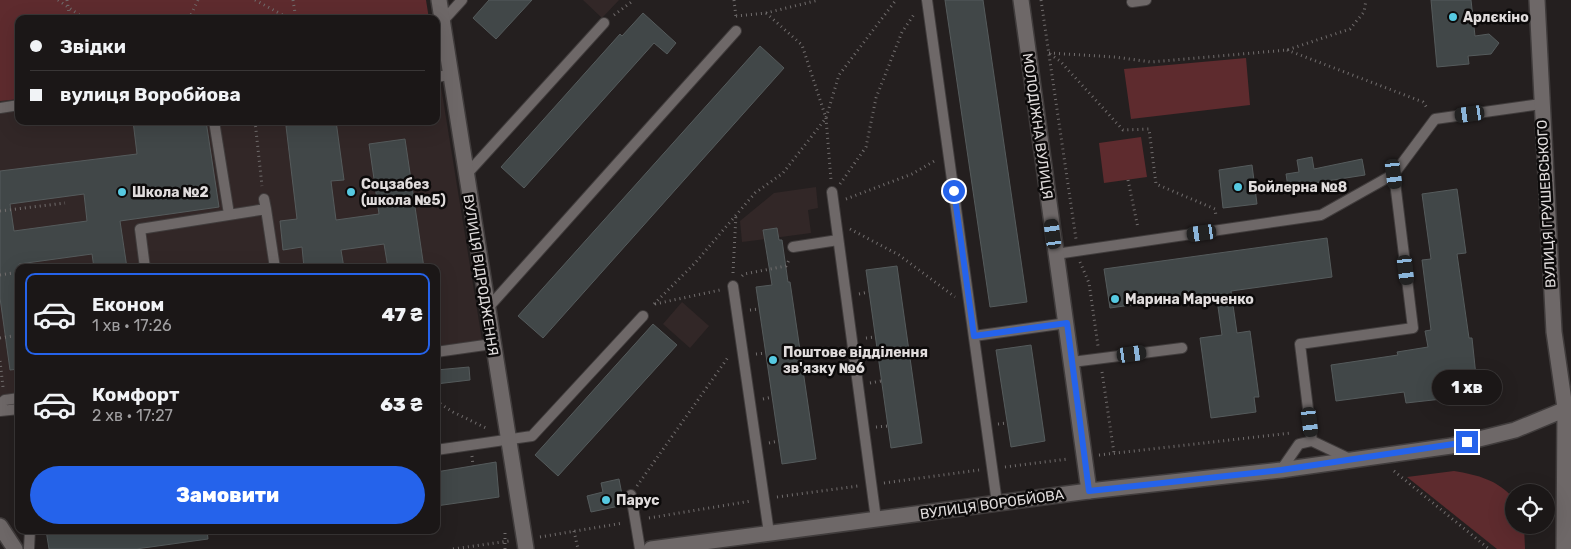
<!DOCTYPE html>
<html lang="uk">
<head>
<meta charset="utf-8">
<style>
	:root { --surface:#1b1717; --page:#242020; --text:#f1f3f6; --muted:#a09fa1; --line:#393636; --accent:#2563eb }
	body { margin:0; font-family:Rubik,sans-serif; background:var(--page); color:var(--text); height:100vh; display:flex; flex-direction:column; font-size:19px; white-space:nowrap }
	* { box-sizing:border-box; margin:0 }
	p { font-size:16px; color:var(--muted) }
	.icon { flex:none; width:28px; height:28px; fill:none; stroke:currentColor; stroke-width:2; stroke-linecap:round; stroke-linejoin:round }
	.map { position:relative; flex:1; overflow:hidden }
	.details { position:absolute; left:15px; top:264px; width:425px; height:270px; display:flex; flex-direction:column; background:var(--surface); border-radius:10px; box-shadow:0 5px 20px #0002,0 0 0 1px var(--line) }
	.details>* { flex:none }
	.guide { position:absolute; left:15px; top:15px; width:425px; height:110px; border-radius:10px; box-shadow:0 5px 20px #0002,0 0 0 1px var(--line); display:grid; align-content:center; height:110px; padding:0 15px; background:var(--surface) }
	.tools { position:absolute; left:1505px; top:484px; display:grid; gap:10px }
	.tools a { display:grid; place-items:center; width:50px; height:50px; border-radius:50%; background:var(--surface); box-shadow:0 5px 20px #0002,0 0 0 1px var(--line); font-size:25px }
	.end { position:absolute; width:22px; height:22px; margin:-11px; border:6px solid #2563eb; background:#fff; box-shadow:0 0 0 2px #fff }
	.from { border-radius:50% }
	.bubble { position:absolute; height:35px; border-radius:18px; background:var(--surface); box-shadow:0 5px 20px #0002,0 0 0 1px var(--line); font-size:16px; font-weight:800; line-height:35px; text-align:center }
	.car { position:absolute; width:15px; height:30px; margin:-15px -8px; border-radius:6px; box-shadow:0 0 4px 1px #0007; background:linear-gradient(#222 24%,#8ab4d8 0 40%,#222 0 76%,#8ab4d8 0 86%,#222 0) }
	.guide b { display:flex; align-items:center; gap:18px; height:48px; font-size:19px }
	.guide b+b { border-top:1px solid var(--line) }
	.guide i { width:12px; height:12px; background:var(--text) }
	ul { padding:9px 0 0; list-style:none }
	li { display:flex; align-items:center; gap:15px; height:82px; margin:0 10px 8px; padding:0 5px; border:2px solid transparent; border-radius:10px }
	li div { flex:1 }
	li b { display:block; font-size:19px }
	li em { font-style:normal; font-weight:800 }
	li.selected { border-color:var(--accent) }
	li>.icon { width:45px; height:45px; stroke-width:1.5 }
	.button { display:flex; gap:10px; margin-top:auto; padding:10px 15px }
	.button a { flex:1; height:58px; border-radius:30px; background:var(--accent); color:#fff; font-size:20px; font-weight:800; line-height:58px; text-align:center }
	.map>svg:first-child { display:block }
	.built { fill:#322727 }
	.green { fill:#5e2b2e }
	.building { fill:#414748; stroke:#555b5c; fill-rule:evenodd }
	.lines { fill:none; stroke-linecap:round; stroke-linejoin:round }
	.lane-casing { stroke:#403c3c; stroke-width:12 }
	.street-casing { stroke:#403c3c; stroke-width:18 }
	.secondary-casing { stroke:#403c3c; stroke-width:18 }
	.path { stroke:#716d6d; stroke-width:3; stroke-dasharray:1 4; stroke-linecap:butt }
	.lane { stroke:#6e6868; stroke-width:10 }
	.street { stroke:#6e6868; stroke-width:15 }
	.secondary { stroke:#6e6868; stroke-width:15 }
	.route { stroke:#2563eb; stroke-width:6 }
	.poi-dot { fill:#56c9e1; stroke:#0c0a0a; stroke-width:2 }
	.labels { text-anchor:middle; stroke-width:5; stroke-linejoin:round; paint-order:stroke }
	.poi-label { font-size:14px; font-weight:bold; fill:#e0dcdc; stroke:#0c0a0a; text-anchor:start }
	.street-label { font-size:14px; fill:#e0dcdc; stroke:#0c0a0a }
</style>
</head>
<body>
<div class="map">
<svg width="1571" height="549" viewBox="0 0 1571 549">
	<rect width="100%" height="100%" fill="#241f1f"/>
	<!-- built -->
	<path class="built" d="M0,0L19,19V121H436V56L482,340L436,346V268H256L255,263L226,268H19V404L0,406Z
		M583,0H619L602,18Z
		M816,187L818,208L808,210L811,233L742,242L740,221L774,193Z
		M682,302L709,326L690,348L663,324Z"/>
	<!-- green -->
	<path class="green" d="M0,0H426L429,19H19V99L0,101Z
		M1246,58L1250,105L1131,119L1124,69Z
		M1141,137L1147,177L1104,183L1099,143Z
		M1454,471C1478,475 1498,480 1514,499V525H1524L1525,549H1497L1407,477Z"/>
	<!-- building -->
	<path class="building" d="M489,0H532L496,39L473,18Z
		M945,0H983L1027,302L990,307Z
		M1431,0H1471L1475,36L1489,34L1499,43L1491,54L1468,56L1469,64L1437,67Z
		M643,13L676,43L667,54L654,43L524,188L501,167L620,34L622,36Z
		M760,46L784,68L543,338L518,316Z
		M133,121H206L219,207L120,221L127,268H94L92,254L19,264V369L10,370L0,298V171L137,154ZM84,194L87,221L14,231L10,204Z
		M291,121H336L344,180L331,181L336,220L379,214L369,144L405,139L424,268H388L384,244L341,250L344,268H304L302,247L283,250L280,221L297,219L286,126L291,125Z
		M1312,157L1314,169L1362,159L1365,175L1288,187L1286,174L1299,172L1297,160Z
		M1252,165L1257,204L1223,208L1219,170Z
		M1457,189L1466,253L1457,254L1469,338H1472L1478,395L1406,403L1404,392L1336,401L1331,365L1398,355L1397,352L1428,347L1425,331L1431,330L1422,260L1431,259L1422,194Z
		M777,228L779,240H782L788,282H790L816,459L782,464L756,287L772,285L763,230Z
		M1327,238L1332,277L1231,291L1237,333L1250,331L1259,397H1254L1256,412L1211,418L1200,338L1222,335L1216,293L1110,308L1104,269Z
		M897,266L922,443L891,448L866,270Z
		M653,324L677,345L558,476L535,455Z
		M1031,345L1045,441L1011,447L996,350Z
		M469,367L470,380L436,384V370Z
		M496,462L499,497L436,506V472Z
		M619,479L624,505L591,512L587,496L603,492L601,483Z
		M46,530H207L208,539L136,549H49Z"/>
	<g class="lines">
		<defs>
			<path id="lane" d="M927,0L997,503
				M1132,2L1146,0
				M442,22L462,0
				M436,77L449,75
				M0,108L19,105
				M214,121L229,214
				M466,175L604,23
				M832,192L876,519
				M266,209L275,268
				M793,247L838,240
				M1056,254L1321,215L1394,174
				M145,268L140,229L266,209L264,199
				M733,286L769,533
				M487,309L736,31
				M974,336L1067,323
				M436,352L492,344
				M1072,362L1182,348
				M0,404L5,400L19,398
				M0,411L19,409
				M1312,441L1300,344L1413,328L1394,174L1435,119L1541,104
				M436,450L532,436L643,316
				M1281,470L1299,444L1312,441L1350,459
				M631,495L640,549
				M29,549L30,530"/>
			<path id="street" d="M439,0L526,549
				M1021,0L1089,491
				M0,526L15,549"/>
			<path id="secondary" d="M1537,0L1554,332L1565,408L1564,549
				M651,549L1089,491L1281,470L1451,446L1515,430L1571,407"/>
		</defs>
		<!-- lane casing -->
		<use href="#lane" class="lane-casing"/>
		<!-- street casing -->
		<use href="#street" class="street-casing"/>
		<!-- secondary casing -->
		<use href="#secondary" class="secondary-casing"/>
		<!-- path -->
		<path class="path" d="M58,0L85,19
			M67,0L70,19
			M255,0L290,19
			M293,0L296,19
			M734,0L736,17
			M1041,0L1076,239
			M766,13L802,45L826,118L831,180
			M614,15L634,0
			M736,16L766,13L819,0
			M189,19L198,0
			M1287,50L1423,102L1427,108
			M1049,53L1115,57L1151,62L1287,50L1350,29L1364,12L1366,0
			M1050,54L1060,61L1123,130L1149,129L1156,184L1215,209L1216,216
			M255,121L262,186
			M1128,180L1138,228
			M840,184L866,147L876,98L902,32L915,13
			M846,199L912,174L936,160
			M0,211L65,203
			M850,229L899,255L955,297
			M1080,262L1089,283L1098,346
			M57,268L78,265
			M733,273L736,214
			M0,275L19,272
			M742,276L744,274L786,266L789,260
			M859,294L869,292
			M654,304L695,263L755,193L783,173L826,118L839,75L896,0
			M655,304L720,290
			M750,310L759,309
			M0,338L19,335
			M866,338L875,337
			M756,354L766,353
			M0,361L3,387
			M1102,372L1114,453
			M870,383L881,381
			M763,399L772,397
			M436,401L453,412L488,429
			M998,424L1007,423
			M876,427L888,426
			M769,443L779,441
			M1099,455L1291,433
			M472,456L473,466
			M1005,467L1068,459
			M1394,471L1489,549
			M884,483L979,470
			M637,486L729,356
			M777,497L858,486
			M649,518L751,501
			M574,531L578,549
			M540,537L623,523
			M453,549L509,541
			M505,549V531"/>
		<!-- lane -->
		<use href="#lane" class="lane"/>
		<!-- street -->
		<use href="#street" class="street"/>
		<!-- secondary -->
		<use href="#secondary" class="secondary"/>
	</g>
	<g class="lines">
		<!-- route -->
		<path class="route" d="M954,191L974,336L1067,323L1089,491L1281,470L1467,442"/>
	</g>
	<!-- markers -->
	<g class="poi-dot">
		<circle cx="1453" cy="17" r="5"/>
		<circle cx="1238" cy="187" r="5"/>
		<circle cx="122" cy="192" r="5"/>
		<circle cx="351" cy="192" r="5"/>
		<circle cx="1115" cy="299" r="5"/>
		<circle cx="773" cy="360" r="5"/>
		<circle cx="606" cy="500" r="5"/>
	</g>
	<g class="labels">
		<!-- poi labels -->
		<g class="poi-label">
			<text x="1463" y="22">Арлєкіно</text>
			<text x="361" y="189">Соцзабез<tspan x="361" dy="16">(школа №5)</tspan></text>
			<text x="1248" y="192">Бойлерна №8</text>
			<text x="132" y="197">Школа №2</text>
			<text x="1125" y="304">Марина Марченко</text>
			<text x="783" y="357">Поштове відділення<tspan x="783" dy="16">зв'язку №6</tspan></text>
			<text x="616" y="505">Парус</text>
		</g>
		<!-- street labels -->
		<g class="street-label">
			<text transform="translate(1038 126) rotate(82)" y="5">МОЛОДІЖНА ВУЛИЦЯ</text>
			<text transform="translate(1546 204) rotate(-93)" y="5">ВУЛИЦЯ ГРУШЕВСЬКОГО</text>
			<text transform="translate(481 275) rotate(81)" y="5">ВУЛИЦЯ ВІДРОДЖЕННЯ</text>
			<text transform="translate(992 504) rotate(-8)" y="5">ВУЛИЦЯ ВОРОБЙОВА</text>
		</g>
	</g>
</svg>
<div class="tools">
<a><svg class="icon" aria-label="locate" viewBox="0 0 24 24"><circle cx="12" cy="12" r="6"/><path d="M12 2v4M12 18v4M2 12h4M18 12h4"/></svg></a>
</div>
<i class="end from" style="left:954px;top:191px"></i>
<i class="end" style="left:1467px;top:442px"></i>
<div class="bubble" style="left:1432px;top:370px;width:70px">1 хв</div>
<i class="car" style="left:1470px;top:114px;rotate:262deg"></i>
<i class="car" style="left:1394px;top:174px;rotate:173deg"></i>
<i class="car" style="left:1202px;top:233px;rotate:262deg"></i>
<i class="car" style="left:1053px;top:234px;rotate:352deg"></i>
<i class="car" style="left:1406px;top:270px;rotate:173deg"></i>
<i class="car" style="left:1132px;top:354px;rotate:82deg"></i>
<i class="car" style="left:1310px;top:422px;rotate:173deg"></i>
<div class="guide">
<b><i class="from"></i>Звідки</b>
<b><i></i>вулиця Воробйова</b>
</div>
<section class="details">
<ul>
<li class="selected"><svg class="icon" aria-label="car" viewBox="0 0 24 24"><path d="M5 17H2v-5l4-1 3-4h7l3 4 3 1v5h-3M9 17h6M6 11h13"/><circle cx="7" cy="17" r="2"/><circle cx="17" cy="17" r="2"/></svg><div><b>Економ</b><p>1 хв · 17:26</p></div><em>47 ₴</em></li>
<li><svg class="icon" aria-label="car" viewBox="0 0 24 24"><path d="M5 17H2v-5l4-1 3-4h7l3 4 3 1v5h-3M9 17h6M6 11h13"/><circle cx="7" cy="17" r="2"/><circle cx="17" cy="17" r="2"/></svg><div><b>Комфорт</b><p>2 хв · 17:27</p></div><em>63 ₴</em></li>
</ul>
<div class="button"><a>Замовити</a></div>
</section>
</div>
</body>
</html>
